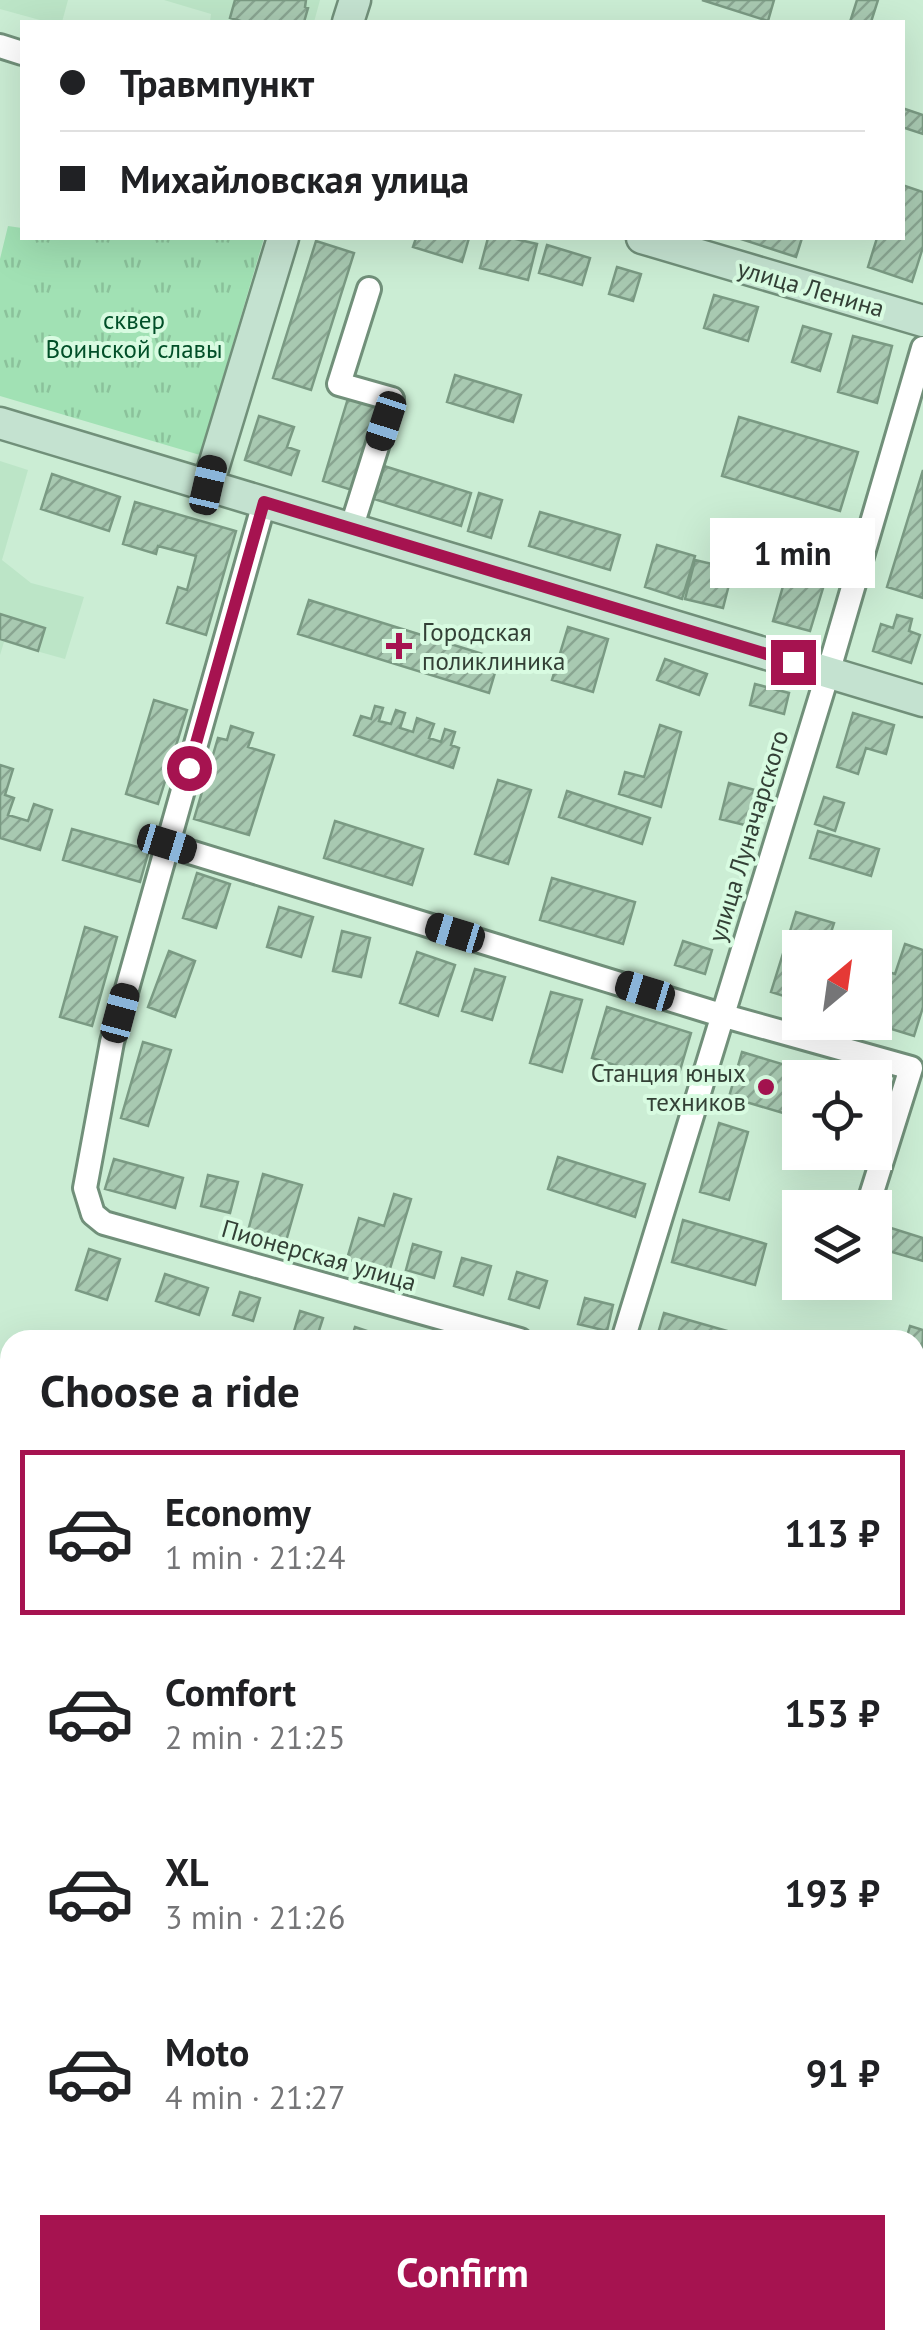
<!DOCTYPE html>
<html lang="en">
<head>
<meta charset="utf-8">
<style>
	:root { --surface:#fff; --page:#f2f2f2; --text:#202124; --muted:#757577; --line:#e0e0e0; --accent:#a61350 }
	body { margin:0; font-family:"PT Sans",sans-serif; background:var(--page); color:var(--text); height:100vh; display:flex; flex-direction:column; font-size:38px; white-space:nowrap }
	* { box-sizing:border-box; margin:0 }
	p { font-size:32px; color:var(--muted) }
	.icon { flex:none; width:55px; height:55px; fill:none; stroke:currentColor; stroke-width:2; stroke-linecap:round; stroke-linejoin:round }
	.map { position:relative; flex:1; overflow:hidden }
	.panel { position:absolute; left:0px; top:1330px; width:925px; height:1020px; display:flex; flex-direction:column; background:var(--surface); border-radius:30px 30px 0 0; box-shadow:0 10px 40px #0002 }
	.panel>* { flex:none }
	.guide { position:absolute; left:20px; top:20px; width:885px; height:220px; border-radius:0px; box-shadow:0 10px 40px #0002; display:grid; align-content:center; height:220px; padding:0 40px; background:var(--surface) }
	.needle { width:65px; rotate:29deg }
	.controls { position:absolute; left:782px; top:930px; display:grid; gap:20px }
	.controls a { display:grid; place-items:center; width:110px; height:110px; border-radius:0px; background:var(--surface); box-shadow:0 10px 40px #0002; font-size:50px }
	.end { position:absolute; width:45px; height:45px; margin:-22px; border:12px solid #a61350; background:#fff; box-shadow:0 0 0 5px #fff }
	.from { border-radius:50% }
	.bubble { position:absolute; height:70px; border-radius:0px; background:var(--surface); box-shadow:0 10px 40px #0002; font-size:32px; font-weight:600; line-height:70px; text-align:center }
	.car { position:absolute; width:30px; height:60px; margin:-30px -15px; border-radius:12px; box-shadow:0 0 8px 2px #0007; background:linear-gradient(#222 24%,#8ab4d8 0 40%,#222 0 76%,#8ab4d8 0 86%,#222 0) }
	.guide b { display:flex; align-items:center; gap:35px; height:95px; font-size:38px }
	.guide b+b { border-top:2px solid var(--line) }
	.guide i { width:25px; height:25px; background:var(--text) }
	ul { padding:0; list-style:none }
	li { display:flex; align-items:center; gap:30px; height:165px; margin:0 20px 15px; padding:0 20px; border:5px solid transparent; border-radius:0px }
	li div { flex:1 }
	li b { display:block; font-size:38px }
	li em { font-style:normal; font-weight:600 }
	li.current { border-color:var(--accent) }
	li>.icon { width:90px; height:90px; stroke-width:1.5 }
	h2 { padding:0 40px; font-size:45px; line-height:120px }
	.action { display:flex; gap:20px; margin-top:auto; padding:20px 40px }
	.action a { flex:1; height:115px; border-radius:0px; background:var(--accent); color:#fff; font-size:40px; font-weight:600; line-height:115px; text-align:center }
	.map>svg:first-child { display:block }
	.built { fill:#bce5c7 }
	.park { fill:url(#park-tufts) }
	.water { fill:url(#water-rules) }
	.building { fill:url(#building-hatch); stroke:#7a9a83; stroke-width:2.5 }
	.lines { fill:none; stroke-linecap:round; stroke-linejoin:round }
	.street-casing { stroke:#71907a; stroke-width:28 }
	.secondary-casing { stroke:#71907a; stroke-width:35 }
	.street { stroke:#fff; stroke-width:22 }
	.secondary { stroke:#c4e2d0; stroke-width:30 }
	.route { stroke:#a61350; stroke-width:12 }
	.poi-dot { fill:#a61350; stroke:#d8fbe1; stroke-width:4 }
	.labels { text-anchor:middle; stroke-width:8; stroke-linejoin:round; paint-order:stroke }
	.street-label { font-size:25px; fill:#334036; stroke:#d8fbe1 }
	.park-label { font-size:25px; fill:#004f28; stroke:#d8fbe1 }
	.poi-label { font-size:25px; fill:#334036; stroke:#d8fbe1; text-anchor:start }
</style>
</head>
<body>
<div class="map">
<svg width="923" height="2350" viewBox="0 0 923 2350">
	<defs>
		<pattern id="park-tufts" width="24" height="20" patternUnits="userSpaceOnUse" patternTransform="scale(2.5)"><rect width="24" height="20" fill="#a1e1b4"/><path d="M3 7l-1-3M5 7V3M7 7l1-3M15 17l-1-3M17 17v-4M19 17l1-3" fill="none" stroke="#8bc29b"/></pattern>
		<pattern id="water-rules" width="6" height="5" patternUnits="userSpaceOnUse" patternTransform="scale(2.5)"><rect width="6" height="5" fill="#63c386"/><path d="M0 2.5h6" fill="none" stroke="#52a06e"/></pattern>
		<pattern id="building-hatch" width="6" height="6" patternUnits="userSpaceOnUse" patternTransform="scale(2.5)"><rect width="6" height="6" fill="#a8c9b1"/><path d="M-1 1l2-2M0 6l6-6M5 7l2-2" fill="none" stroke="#89a591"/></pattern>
	</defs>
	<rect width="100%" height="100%" fill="#cbedd4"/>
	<!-- built -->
	<path class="built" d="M0,0H68L62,22H47L0,9Z
		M164,0H320L314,22H210L211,14Z
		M0,461L28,470L2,560L31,583L84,597L65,659L4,642L0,655Z"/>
	<!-- park -->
	<path class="park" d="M8,226L22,228V238H264L200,455L0,396V259Z"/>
	<!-- water -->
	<path class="water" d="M923,2019V2211L915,2216V2020Z
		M10,2300V2340H158L143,2350H0V2302Z"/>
	<!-- building -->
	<path class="building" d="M235,0H306L305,7L308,8L304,22H244L230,18Z
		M702,0H774L768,21Z
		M857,0H878L871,22H850Z
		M902,108L923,115V134L902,127Z
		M902,185L923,192V247L912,282L868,267L877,238H902Z
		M416,238H469L462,262L413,247Z
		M488,238H511L537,244L528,280L480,268Z
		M738,238H802L796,257Z
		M316,241L354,253L311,390L273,378Z
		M547,245L590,258L582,285L539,273Z
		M617,267L641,274L633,301L609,294Z
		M714,295L758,307L748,341L704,328Z
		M803,326L831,334L820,371L792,362Z
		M853,336L892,346L877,403L838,392Z
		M455,375L521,395L513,422L447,402Z
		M349,395L381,405L355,491L323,481Z
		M259,416L294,427L287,447L299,451L291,475L245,460Z
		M739,417L858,452L840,511L722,476Z
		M384,466L471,493L461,526L374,499Z
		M923,470V598L887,587Z
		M52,474L120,497L109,531L41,509Z
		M479,493L502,500L491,538L468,531Z
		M135,502L236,531L206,635L167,623L178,587L187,590L196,556L158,546L156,554L123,544Z
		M540,512L620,535L610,570L529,546Z
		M798,534L836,545L810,631L773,621Z
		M657,545L695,556L682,599L645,587Z
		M695,560L733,569L723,608L685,599Z
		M309,600L499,659L489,693L298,634Z
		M0,614L45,628L38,651L0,639Z
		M897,615L912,619L909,631L920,635L911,663L873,651L881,624L893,628Z
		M568,627L608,639L593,692L552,680Z
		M665,659L707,674L699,695L657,680Z
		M755,684L789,693L784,714L750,705Z
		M154,700L187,710L158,804L126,794Z
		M375,706L383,708L379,721L391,724L396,710L405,713L400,728L413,732L417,718L434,724L429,738L441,742L445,729L455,732L451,745L459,748L453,768L354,735L361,716L371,719Z
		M853,713L894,725L886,754L866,748L858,774L837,767Z
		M660,725L681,732L661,807L619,794L625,772L644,777Z
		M231,726L253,733L248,747L274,755L249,835L194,819L218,738L227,740Z
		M0,765L13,769L5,795L14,798L8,815L28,821L34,804L52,810L40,850L0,838Z
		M498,780L531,790L508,864L475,854Z
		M729,783L758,791L749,826L720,819Z
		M567,791L650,818L642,844L559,817Z
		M824,797L844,803L835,831L815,824Z
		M335,821L423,849L412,885L324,858Z
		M72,829L149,850L140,882L63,860Z
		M818,831L879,849L871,876L810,858Z
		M197,873L230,884L216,928L183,918Z
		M552,878L635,902L623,944L540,920Z
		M279,907L313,917L301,957L267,947Z
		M796,912L834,923L826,948H800V1001L771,992Z
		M85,927L117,937L92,1026L60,1017Z
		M342,931L370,938L361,977L333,971Z
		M683,941L712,950L705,974L675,965Z
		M905,944L923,950V1007L914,1036L869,1022H875V968L895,974Z
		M169,951L195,961L175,1017L148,1007Z
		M417,952L455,965L438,1016L400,1003Z
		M475,969L505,977L492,1020L462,1011Z
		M551,992L582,1000L562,1072L530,1063Z
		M607,1007L691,1033L676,1084L592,1058Z
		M143,1042L171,1050L148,1126L121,1118Z
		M742,1052L828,1078H800V1118L729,1097Z
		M719,1123L748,1132L729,1200L700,1192Z
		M558,1157L645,1184L635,1217L548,1189Z
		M114,1159L183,1178L175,1208L105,1189Z
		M263,1174L302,1185L286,1241L248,1231Z
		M208,1175L238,1182L230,1213L201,1206Z
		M394,1194L411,1199L389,1272L347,1259L359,1218L384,1226Z
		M683,1220L766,1244L755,1285L672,1262Z
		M875,1223L923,1238V1261L875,1247Z
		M413,1244L441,1252L434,1278L406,1270Z
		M89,1249L120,1259L107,1300L76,1290Z
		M462,1258L491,1266L483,1295L454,1286Z
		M517,1272L547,1281L539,1308L509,1299Z
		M165,1274L208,1288L199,1315L156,1301Z
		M240,1292L260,1298L253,1321L233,1315Z
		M585,1298L613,1305L607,1331L578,1324Z
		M300,1311L323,1318L316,1340L292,1338Z
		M664,1313L752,1338L751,1340H656Z
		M910,1326L923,1330L921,1418L915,1416V1340H906Z
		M355,1327L379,1335L377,1340H351Z"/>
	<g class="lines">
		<defs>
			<path id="street" d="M0,46L22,53
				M264,503L112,1042L85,1188L93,1214L104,1223L520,1340
				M351,529L392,399L339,384L369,289
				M167,845L721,1015L911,1068L868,1205
				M623,1340L828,673L923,348
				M915,1452L923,1454
				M915,1788L921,1790"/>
			<path id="secondary" d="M348,22L355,0
				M642,238L923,321
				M0,423L923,701
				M208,485L283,238"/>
		</defs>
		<!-- street casing -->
		<use href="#street" class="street-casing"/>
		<!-- secondary casing -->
		<use href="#secondary" class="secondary-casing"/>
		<!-- street -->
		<use href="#street" class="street"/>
		<!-- secondary -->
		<use href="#secondary" class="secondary"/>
	</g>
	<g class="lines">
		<!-- route -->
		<path class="route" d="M189,768L264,502L793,662"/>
	</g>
	<!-- markers -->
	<g class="poi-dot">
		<path d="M394 631h10v10h10v10h-10v10h-10v-10h-10v-10h10z"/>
		<circle cx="766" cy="1087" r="10"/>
	</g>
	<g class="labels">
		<!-- street labels -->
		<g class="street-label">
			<text transform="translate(811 288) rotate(16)" y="9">улица Ленина</text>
			<text transform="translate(748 836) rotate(-73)" y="9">улица Луначарского</text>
			<text transform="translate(319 1255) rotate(16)" y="9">Пионерская улица</text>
		</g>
		<!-- park labels -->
		<g class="park-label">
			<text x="134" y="329">сквер<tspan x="134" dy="29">Воинской славы</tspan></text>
		</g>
		<!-- poi labels -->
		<g class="poi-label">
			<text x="422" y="641">Городская<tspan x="422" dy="29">поликлиника</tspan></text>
			<text x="746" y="1082" text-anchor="end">Станция юных<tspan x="746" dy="29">техников</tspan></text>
		</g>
	</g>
</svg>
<div class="controls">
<a><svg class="needle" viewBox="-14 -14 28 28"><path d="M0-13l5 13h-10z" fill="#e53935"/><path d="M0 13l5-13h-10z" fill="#757577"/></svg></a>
<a><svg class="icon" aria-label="locate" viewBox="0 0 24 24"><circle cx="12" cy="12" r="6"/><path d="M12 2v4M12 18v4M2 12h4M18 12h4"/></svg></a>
<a><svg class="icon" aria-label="layers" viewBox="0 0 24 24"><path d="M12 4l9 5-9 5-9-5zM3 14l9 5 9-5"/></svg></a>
</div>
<i class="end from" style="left:189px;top:768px"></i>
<i class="end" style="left:793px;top:662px"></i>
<div class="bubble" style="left:710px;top:518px;width:165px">1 min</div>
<i class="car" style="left:386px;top:421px;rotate:198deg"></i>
<i class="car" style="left:208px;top:485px;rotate:13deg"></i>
<i class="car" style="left:167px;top:844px;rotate:107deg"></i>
<i class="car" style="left:455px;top:933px;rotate:287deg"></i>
<i class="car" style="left:645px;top:991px;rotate:287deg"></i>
<i class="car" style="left:120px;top:1013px;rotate:15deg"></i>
<div class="guide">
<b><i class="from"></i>Травмпункт</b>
<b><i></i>Михайловская улица</b>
</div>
<section class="panel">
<h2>Choose a ride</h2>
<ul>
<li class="current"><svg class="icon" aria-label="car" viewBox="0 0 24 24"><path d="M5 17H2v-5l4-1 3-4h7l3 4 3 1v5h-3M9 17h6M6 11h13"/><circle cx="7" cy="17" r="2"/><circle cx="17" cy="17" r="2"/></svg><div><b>Economy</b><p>1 min · 21:24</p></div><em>113 ₽</em></li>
<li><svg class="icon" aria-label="car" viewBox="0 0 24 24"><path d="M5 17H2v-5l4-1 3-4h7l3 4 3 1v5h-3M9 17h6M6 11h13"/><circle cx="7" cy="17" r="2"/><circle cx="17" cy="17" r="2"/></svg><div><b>Comfort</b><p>2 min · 21:25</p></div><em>153 ₽</em></li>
<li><svg class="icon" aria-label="car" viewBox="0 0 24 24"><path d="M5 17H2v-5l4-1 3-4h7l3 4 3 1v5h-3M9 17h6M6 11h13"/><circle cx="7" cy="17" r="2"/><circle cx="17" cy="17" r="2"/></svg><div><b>XL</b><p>3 min · 21:26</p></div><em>193 ₽</em></li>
<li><svg class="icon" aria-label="car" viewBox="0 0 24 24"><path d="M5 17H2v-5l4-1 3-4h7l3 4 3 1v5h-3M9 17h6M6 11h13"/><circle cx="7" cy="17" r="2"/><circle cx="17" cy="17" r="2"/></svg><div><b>Moto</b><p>4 min · 21:27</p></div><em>91 ₽</em></li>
</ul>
<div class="action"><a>Confirm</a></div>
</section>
</div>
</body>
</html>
